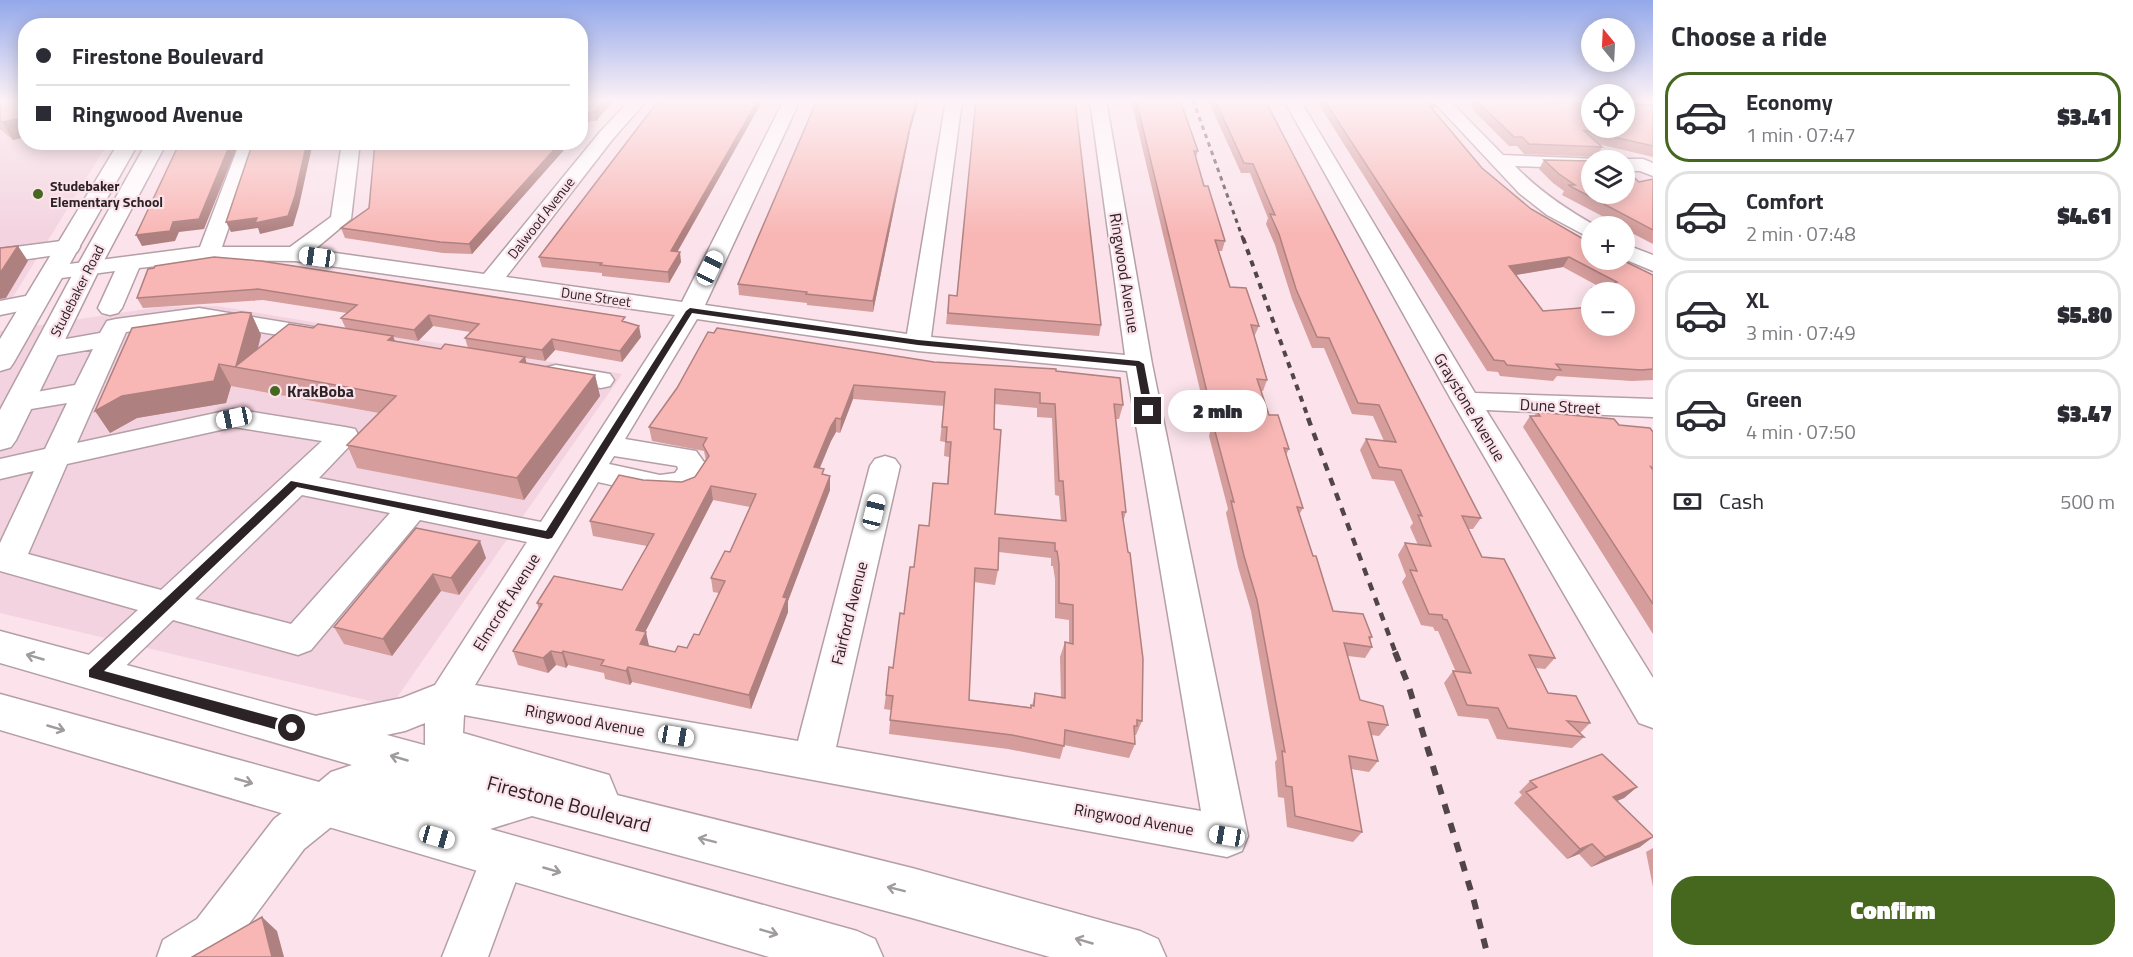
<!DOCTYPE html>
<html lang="en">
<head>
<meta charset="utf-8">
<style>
	:root { --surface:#fff; --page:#f2f2f3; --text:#2b2b33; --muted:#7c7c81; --line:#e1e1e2; --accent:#46671e }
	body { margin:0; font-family:"Titillium Web",sans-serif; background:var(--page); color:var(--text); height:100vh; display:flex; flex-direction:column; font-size:22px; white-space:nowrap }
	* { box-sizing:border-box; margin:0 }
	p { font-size:20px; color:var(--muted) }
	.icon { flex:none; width:33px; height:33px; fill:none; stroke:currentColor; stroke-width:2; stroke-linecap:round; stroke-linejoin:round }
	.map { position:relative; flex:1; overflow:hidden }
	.details { display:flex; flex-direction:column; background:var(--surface); width:480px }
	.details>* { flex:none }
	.guide { position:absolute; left:18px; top:18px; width:570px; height:132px; border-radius:24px; box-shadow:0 3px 15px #0003; display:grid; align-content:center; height:132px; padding:0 18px; background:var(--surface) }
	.needle { width:39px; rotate:342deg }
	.controls { position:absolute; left:1581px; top:18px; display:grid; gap:12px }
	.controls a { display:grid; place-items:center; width:54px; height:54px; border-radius:50%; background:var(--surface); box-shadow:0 3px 15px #0003; font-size:30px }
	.end { position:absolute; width:27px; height:27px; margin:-14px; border:8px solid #2c2326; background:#fff; box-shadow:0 0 0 3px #fff }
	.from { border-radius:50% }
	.bubble { position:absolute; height:42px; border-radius:21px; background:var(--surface); box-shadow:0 3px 15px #0003; font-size:20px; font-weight:800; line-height:42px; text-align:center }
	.car { position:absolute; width:18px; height:36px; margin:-18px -9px; border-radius:8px; box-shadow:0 0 4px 2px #0007; background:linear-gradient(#fff 24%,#345 0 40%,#fff 0 76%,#345 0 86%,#fff 0) }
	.guide b { display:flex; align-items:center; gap:21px; height:57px; font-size:22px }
	.guide b+b { border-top:2px solid var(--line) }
	.guide i { width:15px; height:15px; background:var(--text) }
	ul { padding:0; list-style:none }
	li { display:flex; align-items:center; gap:18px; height:90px; margin:0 12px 9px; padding:0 6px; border:3px solid var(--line); border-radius:24px }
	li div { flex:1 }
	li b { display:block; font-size:22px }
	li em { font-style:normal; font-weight:800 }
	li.selected { border-color:var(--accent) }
	li>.icon { width:54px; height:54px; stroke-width:1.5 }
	h2 { padding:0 18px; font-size:27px; line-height:72px }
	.pay { display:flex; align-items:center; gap:15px; height:66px; padding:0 18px; font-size:22px }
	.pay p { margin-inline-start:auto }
	.button { display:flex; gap:12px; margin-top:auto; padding:12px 18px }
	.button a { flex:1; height:69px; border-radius:24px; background:var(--accent); color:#fff; font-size:24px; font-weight:800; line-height:69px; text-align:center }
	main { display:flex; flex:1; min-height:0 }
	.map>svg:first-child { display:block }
	.built { fill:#f3d3df }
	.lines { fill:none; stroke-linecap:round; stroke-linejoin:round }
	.minor-casing { stroke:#b59fa7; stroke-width:3 }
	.major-casing { stroke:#b59fa7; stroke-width:3 }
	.minor { fill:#fff; fill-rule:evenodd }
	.major { fill:#fff; fill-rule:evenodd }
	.rail-far3 { stroke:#514549; stroke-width:3; stroke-dasharray:4.5 4.5; stroke-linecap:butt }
	.rail-far2 { stroke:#514549; stroke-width:4; stroke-dasharray:6 6; stroke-linecap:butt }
	.rail-far1 { stroke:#514549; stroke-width:4.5; stroke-dasharray:8 8; stroke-linecap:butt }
	.rail { stroke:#514549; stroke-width:6; stroke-dasharray:10 10; stroke-linecap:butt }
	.wall { fill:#d59d9c; fill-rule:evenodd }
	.shaded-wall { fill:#ae807f }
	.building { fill:#f8b7b5; stroke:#ae807f; stroke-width:1.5; fill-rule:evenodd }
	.oneway { stroke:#a09c9d }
	.route { fill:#2c2326 }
	.poi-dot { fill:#46671e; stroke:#fbe2eb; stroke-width:2 }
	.labels { text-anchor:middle; stroke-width:4.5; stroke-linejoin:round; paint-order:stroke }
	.far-poi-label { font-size:14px; font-weight:bold; fill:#2c2326; stroke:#fbe2eb; text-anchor:start }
	.far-street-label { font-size:14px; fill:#2c2326; stroke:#fbe2eb }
	.street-label { font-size:16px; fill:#2c2326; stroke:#fbe2eb }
	.poi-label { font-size:16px; font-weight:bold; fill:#2c2326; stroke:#fbe2eb; text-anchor:start }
	.near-street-label { font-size:20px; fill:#2c2326; stroke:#fbe2eb }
</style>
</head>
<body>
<main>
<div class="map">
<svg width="1653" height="957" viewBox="0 0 1653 957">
	<rect width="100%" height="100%" fill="#fbe2eb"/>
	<!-- built -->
	<path class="built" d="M0,100H25L26,142L108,143L0,318Z
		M217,306L622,374L391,706L0,613V331L160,307Z"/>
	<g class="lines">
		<defs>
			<path id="minor" d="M630,100H647L612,140L506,277L682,302L784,100H800L705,305L907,334L946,100H962L931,337L1125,355L1090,100H1106L1152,364L1248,836L1242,851L1227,857L464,715L463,733L609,775L625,814L619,828L604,834L589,828L579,804L431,759L425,746V723L405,731L315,750L301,745L295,733L301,721L315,716L402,698L435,685L527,542L420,520L311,650L298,655L173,620L107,684L94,688L81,684L76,673L81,662L138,610L0,571V543L34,471L0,479V459L45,449L67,403L19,411L9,409L5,403L9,397L75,385L93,349L47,357L38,354L34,349L38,344L100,333L107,321L116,319L199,308L331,330L334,335L331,340L322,342L199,322L126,332L77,443L234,409L345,427L355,429L359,436L319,478L541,522L675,315L295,261L209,260L139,268L122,308L118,313L110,315L102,313L98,308L115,271L54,279L46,277L43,272L46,267L200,247L240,142H258L222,247H290L331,217L342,142H360L351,219L314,250L484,274L600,132ZM697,319L918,351L1127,371L1201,811L836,747L900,466L895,459L885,456L875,459L870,466L798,741L475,685L598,482C631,489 662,500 695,490L709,469L696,451L625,439ZM234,427L322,441L161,590L28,554L67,464ZM614,456L677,466L678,469L675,473L660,475L609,464ZM302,495L390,513L291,624L195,599Z
				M1284,100H1300L1475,393L1653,399V417L1486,410L1653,678V728L1639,723L1452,401Z
				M1432,100H1449L1503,155L1599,159L1600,160H1592V169L1515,166C1539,191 1566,209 1596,226H1592V239L1547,215L1519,193Z
				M1635,100H1653V109L1637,104Z
				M1624,159H1643L1653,163V176L1640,171H1624V160H1619Z
				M69,240L77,242L80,247L77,252L0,263V249Z
				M1624,244L1653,255V271L1624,259Z
				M36,294L44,296L48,301L44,306L0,315V301Z
				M556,365L610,374L614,380L610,386L601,388L547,379L543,373L547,367Z
				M326,785L341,791L347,805L341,819L304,849L229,951L221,957H157L163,940L197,919L274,819L311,791Z
				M503,835L518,841L525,856L488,957H442L488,841Z"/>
			<path id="major" d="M119,142H139L14,362L10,368L0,371V339Z
				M147,142H167L100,268L16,440L11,447L0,450V410L76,268Z
				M0,631L532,774L912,868L1140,931L1158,939L1166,957H1050L912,918L532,816L490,829L857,931L875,939L883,957H769L0,730V694L319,782L331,772L352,765L0,663Z"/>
		</defs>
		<!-- minor casing -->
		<use href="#minor" class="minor-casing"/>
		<!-- major casing -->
		<use href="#major" class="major-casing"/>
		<!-- minor -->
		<use href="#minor" class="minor"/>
		<!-- major -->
		<use href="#major" class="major"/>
		<!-- rail-far3 -->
		<path class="rail-far3" d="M1193,100L1243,239"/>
		<!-- rail-far2 -->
		<path class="rail-far2" d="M1243,238L1309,420"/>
		<!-- rail-far1 -->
		<path class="rail-far1" d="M1308,418L1396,654"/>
		<!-- rail -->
		<path class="rail" d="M1395,652L1408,684L1474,901L1488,957"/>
	</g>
	<!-- wall -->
	<path class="wall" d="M0,100L13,140L0,129Z
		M580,100H614L596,121H590Z
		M763,100L678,251L681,262L669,283L602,276V273L542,267L539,257Z
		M975,100H1075L1101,325L1099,336L946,324L949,295L957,296L975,112Z
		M1131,100H1180L1198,151L1196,157L1204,186L1225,241L1222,251H1218L1230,287L1259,326L1254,337L1267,380L1263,391H1261L1269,415L1289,449L1286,455L1303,508L1299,515L1313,556L1333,611L1372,637L1370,640L1372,647L1365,658L1348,656L1360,700L1388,725L1379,736L1371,735L1378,761L1369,772L1351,769L1362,832L1353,842L1287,827L1284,798L1278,797L1275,762L1277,759L1251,611L1238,567L1226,513L1228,509L1209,436L1210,432Z
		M1208,100H1265L1481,518L1473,529H1468L1482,557L1555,658L1545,669L1536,668L1548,693L1590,723L1580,733L1584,737L1572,748L1497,739L1488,719L1458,716L1444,683L1453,671L1456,672L1438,631H1435L1433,627L1421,625L1402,582L1406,576L1398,555L1405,543L1418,545L1410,527L1413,523L1394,481L1372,479L1360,450L1366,439L1384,441L1373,416L1352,414L1324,348H1312L1292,299L1275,245L1266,224L1268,218L1250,173H1241Z
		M1316,100H1429L1435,106L1433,110L1482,168L1531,209L1592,244L1653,275V380L1632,381L1557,376L1553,381L1500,376L1498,372L1487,371ZM1563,267L1598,286L1593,288L1585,298L1592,302V292H1624V326L1543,311L1516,275Z
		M1466,100H1514L1592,128L1624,100H1653V101L1627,100V102L1629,104L1653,105V157L1598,144L1602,147L1596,157L1524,154L1517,146H1509L1473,110L1474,108Z
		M910,131L873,312L807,305V303L739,295L738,284Z
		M571,142L472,254L443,253L345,238L341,228L369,208Z
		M1544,160L1639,182L1653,179V244L1624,229V226H1621L1562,195L1564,191L1553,183L1539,169Z
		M148,269L626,322L641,337L622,362L555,350L545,361L525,358L526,363L595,375L600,396L524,500L357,468L347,445L379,413L231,386L226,403L137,418L110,433L251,313L261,335L258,349L313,328L346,329L341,318L347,313L263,300L143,308L137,298ZM433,326L470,332L465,338L468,348L441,349L395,342L393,337L418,341Z
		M934,362L1056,371L1123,405L1119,419H1115L1126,512L1123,522L1142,721L1136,735H1134L1135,744L1129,758L1064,745L1060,759L1008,749L889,734L891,710L884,709L886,695L893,668L914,567L929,526L947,484L949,457L944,456L945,442L940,441L944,406L853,399L840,433L836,432L831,441L820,468L824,475L830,476V490L788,601V612L751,709L632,682L630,685L605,679L604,673L568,665L566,668L556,665L548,673L518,665L513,651L539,610L537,603L622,590L647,546L593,536L590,521L643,480L682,482L695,477L706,461L704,451L652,441L649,427ZM994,404L1037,408V417L1052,418L1055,495L1059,496L1061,521L995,514L994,429ZM713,500L750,507L730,552L711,578L713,592L719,593L699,635L687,648L675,652L649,646L645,632ZM999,552L1051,558V566H1053L1055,579V618L1069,620V643L1065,642L1060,657L1061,697L1035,693L1032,706L1030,707L969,700L974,582L995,585L998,570Z
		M1537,412L1619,425L1653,432V634L1523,427L1530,416H1534Z
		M416,528L486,558L459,595L441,591L392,656L344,644L334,627Z
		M1530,781L1637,787L1624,798L1617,801L1640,847L1591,867L1579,854L1567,859L1514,803L1522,795L1519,792Z
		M1653,848V887L1646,852Z"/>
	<!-- shaded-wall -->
	<path class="shaded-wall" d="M605,100H614L596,121L594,112Z
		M758,100H763L672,261L671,251Z
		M917,100H919L910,131L873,312V301L911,122Z
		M589,112L590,121L580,132V121Z
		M26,117V137L13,140L2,122Z
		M231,142H239L204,229L179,232L175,241L142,246L136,235L173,222Z
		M307,142H313L299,206L293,226L260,234L258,228L231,232L226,222L257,218Z
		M561,142H571L472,254L469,244Z
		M18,246L28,261L6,298L0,299V273Z
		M680,252L681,262L669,283L668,272Z
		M1569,257L1563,267L1503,277L1509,266Z
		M251,313L261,335L252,370L236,366Z
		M429,315L433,326L418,341L414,330Z
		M639,326L641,337L622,362L620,351Z
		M393,336L401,357L388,340Z
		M552,339L555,350L545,361L542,350Z
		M525,357L531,379L520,362Z
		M219,364L231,386L226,403L137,418L110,433L95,411L122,396Z
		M595,375L600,396L524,500L517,478Z
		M854,385L853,399L840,433L841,419Z
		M836,418V432L831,441L814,481V467L831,426Z
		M830,476V490L788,601V612L751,709L749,695L783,597Z
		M711,486L713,500L639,644L636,630Z
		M480,541L486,558L459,595L451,578Z
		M433,574L441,591L392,656L383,639Z
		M646,632L649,646L640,644Z
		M551,651L556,665L548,673L543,658Z
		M563,651L568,665L566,668L562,653Z
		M628,667L632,682L630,685L626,671Z
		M1637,787L1624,798L1600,808L1613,797Z
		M1653,837L1640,847L1591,867L1605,857Z
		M1592,844L1579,854L1567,859L1580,849Z
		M262,917L277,931L284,957H272Z"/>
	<!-- building -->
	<path class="building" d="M0,100H14L26,109V117L2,122L0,121Z
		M580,100H605L594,112H589L580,121Z
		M659,100H758L671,251L680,252L668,272L600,265L602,263L539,257Z
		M817,100H917L911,122L873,301L806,294L807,292L738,284Z
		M976,100H1075L1101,325L948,313L949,295L957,296Z
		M1136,100H1180L1198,151H1194L1204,186H1208L1225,241L1215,240L1230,287L1246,288L1259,326L1251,325L1267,380L1257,379L1269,415H1278L1289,449L1284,448L1303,508L1297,507L1313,556H1316L1333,611L1363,614L1372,637H1369L1372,647L1344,643L1360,700L1383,706L1388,725L1368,722L1378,761L1349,756L1362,832L1295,816L1292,787L1286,786L1282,751L1285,752L1257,600L1244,556L1231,501L1234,502L1213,424L1215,425Z
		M1215,100H1265L1481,518L1462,516L1482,557L1504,559L1555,658L1529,655L1548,693L1576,696L1590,723L1567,721L1584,737L1508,728L1498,708L1467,705L1453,671L1471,673L1447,620L1443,619L1442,615L1429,614L1410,570L1417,571L1405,543L1431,546L1418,515L1422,516L1401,470L1379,467L1366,439L1396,442L1379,405L1358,403L1329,338L1317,337L1296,289L1279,234L1270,214L1275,215L1253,164L1244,163Z
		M1324,100H1429L1435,106L1429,105L1482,168L1531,209L1592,244V260H1622L1653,275V369L1641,370L1556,364L1561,370L1507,365L1504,361L1494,360ZM1569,257L1617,282L1593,288L1601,292H1624V326H1592V307L1543,311L1509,266Z
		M1478,100H1514L1592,103V128H1624V100H1627V102L1629,104L1653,105V146L1583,130L1602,147L1529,144L1522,137H1514L1477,101H1480Z
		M180,142H231L199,219L173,222L170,231L136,235Z
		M253,142H307L295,196L288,216L255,223L257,218L226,222Z
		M375,142H561L469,244L440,242L341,228L369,208Z
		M1607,152L1616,160H1598L1600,153Z
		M1544,160L1592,161V194H1624V168L1639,182L1653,179V230L1568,185H1575L1559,174Z
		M18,246L0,273V248Z
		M214,257L261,261L553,306L625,317L622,321L639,326L620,351L552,339L542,350L465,338L479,324L429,315L414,330L341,318L357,305L258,289L137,298L148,269L154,268L155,266Z
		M241,312L251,313L236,366L289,324L313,328L318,324L393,336L388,340L441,349L445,344L525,357L520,362L595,375L517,478L347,445L396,396L219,364L214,381L122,396L95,411L132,328Z
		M717,328L934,362L1056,369V371L1120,378L1123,405L1114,404L1126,512H1122L1128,552L1130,553L1143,659L1142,721L1137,720V726H1134L1135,744L1065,730L1064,746L1012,735L890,720L893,696L886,695L889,667L893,668L900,613L904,614L910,567H914L919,525L929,526L933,483L948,484L951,442H946L947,427H942L945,392L854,385L841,419L836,418L831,426L814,467L824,469L822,474L830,476L783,597L787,598L749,695L628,667L626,671L601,665L604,660L563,651L562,653L551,651L543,658L513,651L542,604L537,603L554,576L622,590L654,534L590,521L619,475L643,480L682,482L695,477L709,456L703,445L707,438L649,427L677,388L708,332L714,333ZM995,389L1040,393V403L1055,404L1059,481H1063L1066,521L995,514L1001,430L994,429ZM711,486L756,494L730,552L725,551L711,578L725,581L699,635L694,634L687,648L678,646L675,652L640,644L646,632L636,630ZM999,538L1055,543V551H1057L1059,564V603L1073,605V644L1065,642V698L1035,693L1034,706L1031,705V708L969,700L975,568L998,570Z
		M1537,412L1614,419L1619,425L1650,428L1653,432V468L1651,467L1653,470V604L1530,416H1540Z
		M416,528L480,541L451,578L433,574L383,639L334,627Z
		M1602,754L1637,787L1613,797L1653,836V837L1605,857L1592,844L1580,849L1526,792L1537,787L1530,781Z
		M262,917L272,957H192Z"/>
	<!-- one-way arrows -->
	<defs><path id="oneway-shaft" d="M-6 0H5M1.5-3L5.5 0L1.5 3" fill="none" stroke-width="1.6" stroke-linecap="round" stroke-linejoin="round" transform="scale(1.5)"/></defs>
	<g class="oneway">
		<use href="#oneway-shaft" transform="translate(35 657) rotate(-164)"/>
		<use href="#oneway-shaft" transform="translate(56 728) rotate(16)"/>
		<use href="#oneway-shaft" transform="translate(399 758) rotate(-164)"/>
		<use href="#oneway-shaft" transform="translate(244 781) rotate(16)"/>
		<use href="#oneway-shaft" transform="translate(707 840) rotate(-166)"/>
		<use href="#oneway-shaft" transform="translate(552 870) rotate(16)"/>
		<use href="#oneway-shaft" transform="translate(896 889) rotate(-166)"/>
		<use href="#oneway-shaft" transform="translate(769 932) rotate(16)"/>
		<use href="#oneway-shaft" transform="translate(1084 941) rotate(-164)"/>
	</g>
	<!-- sky -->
	<linearGradient id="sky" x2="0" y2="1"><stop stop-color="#93a8ea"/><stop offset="0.43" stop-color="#fdf2f6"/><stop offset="1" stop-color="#fdf2f6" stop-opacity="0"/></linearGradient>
	<rect width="1653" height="234" fill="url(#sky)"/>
	<!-- route -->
	<path class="route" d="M690,308L918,340L1139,361L1144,364L1153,411L1148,414L1144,411L1136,366L918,345L692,313L552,538L548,539L297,487L104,671L292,722L299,728L297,732L292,734L89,677V670L291,481L546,531L686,311Z"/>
	<!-- markers -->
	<g class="poi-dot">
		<circle cx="38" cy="194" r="6"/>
		<circle cx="275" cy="391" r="6"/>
	</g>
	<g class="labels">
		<!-- far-poi labels -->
		<g class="far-poi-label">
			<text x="50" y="191">Studebaker<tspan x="50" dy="16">Elementary School</tspan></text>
		</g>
		<!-- far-street labels -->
		<g class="far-street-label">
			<text transform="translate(541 218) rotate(-52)" y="5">Dalwood Avenue</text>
			<text transform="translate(77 291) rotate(-63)" y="5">Studebaker Road</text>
			<text transform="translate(596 297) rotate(8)" y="5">Dune Street</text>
		</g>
		<!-- street labels -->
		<g class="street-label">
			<text transform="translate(1125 273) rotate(81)" y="6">Ringwood Avenue</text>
			<text transform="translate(1560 406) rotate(3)" y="6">Dune Street</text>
			<text transform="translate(1470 407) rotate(59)" y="6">Graystone Avenue</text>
			<text transform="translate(506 602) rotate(-58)" y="6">Elmcroft Avenue</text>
			<text transform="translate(849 613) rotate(-76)" y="6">Fairford Avenue</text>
			<text transform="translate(585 720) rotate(10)" y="6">Ringwood Avenue</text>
			<text transform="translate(1134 819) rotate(10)" y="6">Ringwood Avenue</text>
		</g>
		<!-- poi labels -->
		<g class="poi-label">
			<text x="287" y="397">KrakBoba</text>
		</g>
		<!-- near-street labels -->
		<g class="near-street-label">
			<text transform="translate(569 804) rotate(15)" y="7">Firestone Boulevard</text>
		</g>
	</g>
</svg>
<div class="controls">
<a><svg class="needle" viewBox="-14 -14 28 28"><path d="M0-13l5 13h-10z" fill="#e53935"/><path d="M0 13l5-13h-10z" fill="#7c7c81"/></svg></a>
<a><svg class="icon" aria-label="locate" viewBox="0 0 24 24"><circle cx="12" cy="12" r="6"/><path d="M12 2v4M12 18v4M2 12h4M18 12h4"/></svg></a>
<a><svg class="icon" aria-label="layers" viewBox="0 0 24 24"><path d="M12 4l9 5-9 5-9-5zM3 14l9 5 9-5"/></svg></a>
<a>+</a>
<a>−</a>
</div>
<i class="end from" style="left:292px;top:728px"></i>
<i class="end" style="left:1148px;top:411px"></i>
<div class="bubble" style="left:1168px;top:390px;width:99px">2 min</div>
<i class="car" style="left:317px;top:257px;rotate:278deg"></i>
<i class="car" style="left:710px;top:268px;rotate:26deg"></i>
<i class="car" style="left:234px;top:418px;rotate:258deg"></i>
<i class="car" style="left:874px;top:512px;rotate:14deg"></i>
<i class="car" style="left:676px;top:736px;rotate:100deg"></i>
<i class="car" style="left:1227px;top:836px;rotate:280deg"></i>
<i class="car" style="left:437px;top:837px;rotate:106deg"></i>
<div class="guide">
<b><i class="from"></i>Firestone Boulevard</b>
<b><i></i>Ringwood Avenue</b>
</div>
</div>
<section class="details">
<h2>Choose a ride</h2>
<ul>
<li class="selected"><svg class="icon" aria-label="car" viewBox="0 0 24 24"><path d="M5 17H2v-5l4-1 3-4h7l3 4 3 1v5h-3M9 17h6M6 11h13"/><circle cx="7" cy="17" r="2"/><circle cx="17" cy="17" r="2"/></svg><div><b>Economy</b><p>1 min · 07:47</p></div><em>$3.41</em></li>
<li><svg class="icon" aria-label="car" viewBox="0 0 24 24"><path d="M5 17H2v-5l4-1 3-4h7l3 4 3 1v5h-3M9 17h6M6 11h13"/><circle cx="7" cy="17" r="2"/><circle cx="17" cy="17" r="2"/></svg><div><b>Comfort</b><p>2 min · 07:48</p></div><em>$4.61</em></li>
<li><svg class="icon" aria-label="car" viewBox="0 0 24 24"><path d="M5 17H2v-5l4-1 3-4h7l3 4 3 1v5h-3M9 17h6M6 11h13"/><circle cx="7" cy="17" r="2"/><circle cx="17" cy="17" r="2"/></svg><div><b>XL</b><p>3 min · 07:49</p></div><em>$5.80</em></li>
<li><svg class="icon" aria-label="car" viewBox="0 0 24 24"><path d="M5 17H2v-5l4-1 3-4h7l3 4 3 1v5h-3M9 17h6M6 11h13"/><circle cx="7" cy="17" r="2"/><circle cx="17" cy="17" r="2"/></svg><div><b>Green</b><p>4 min · 07:50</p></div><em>$3.47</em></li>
</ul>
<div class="pay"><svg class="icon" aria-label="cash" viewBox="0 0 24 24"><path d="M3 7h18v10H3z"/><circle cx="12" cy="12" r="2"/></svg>Cash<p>500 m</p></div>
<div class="button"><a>Confirm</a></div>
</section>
</main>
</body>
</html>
